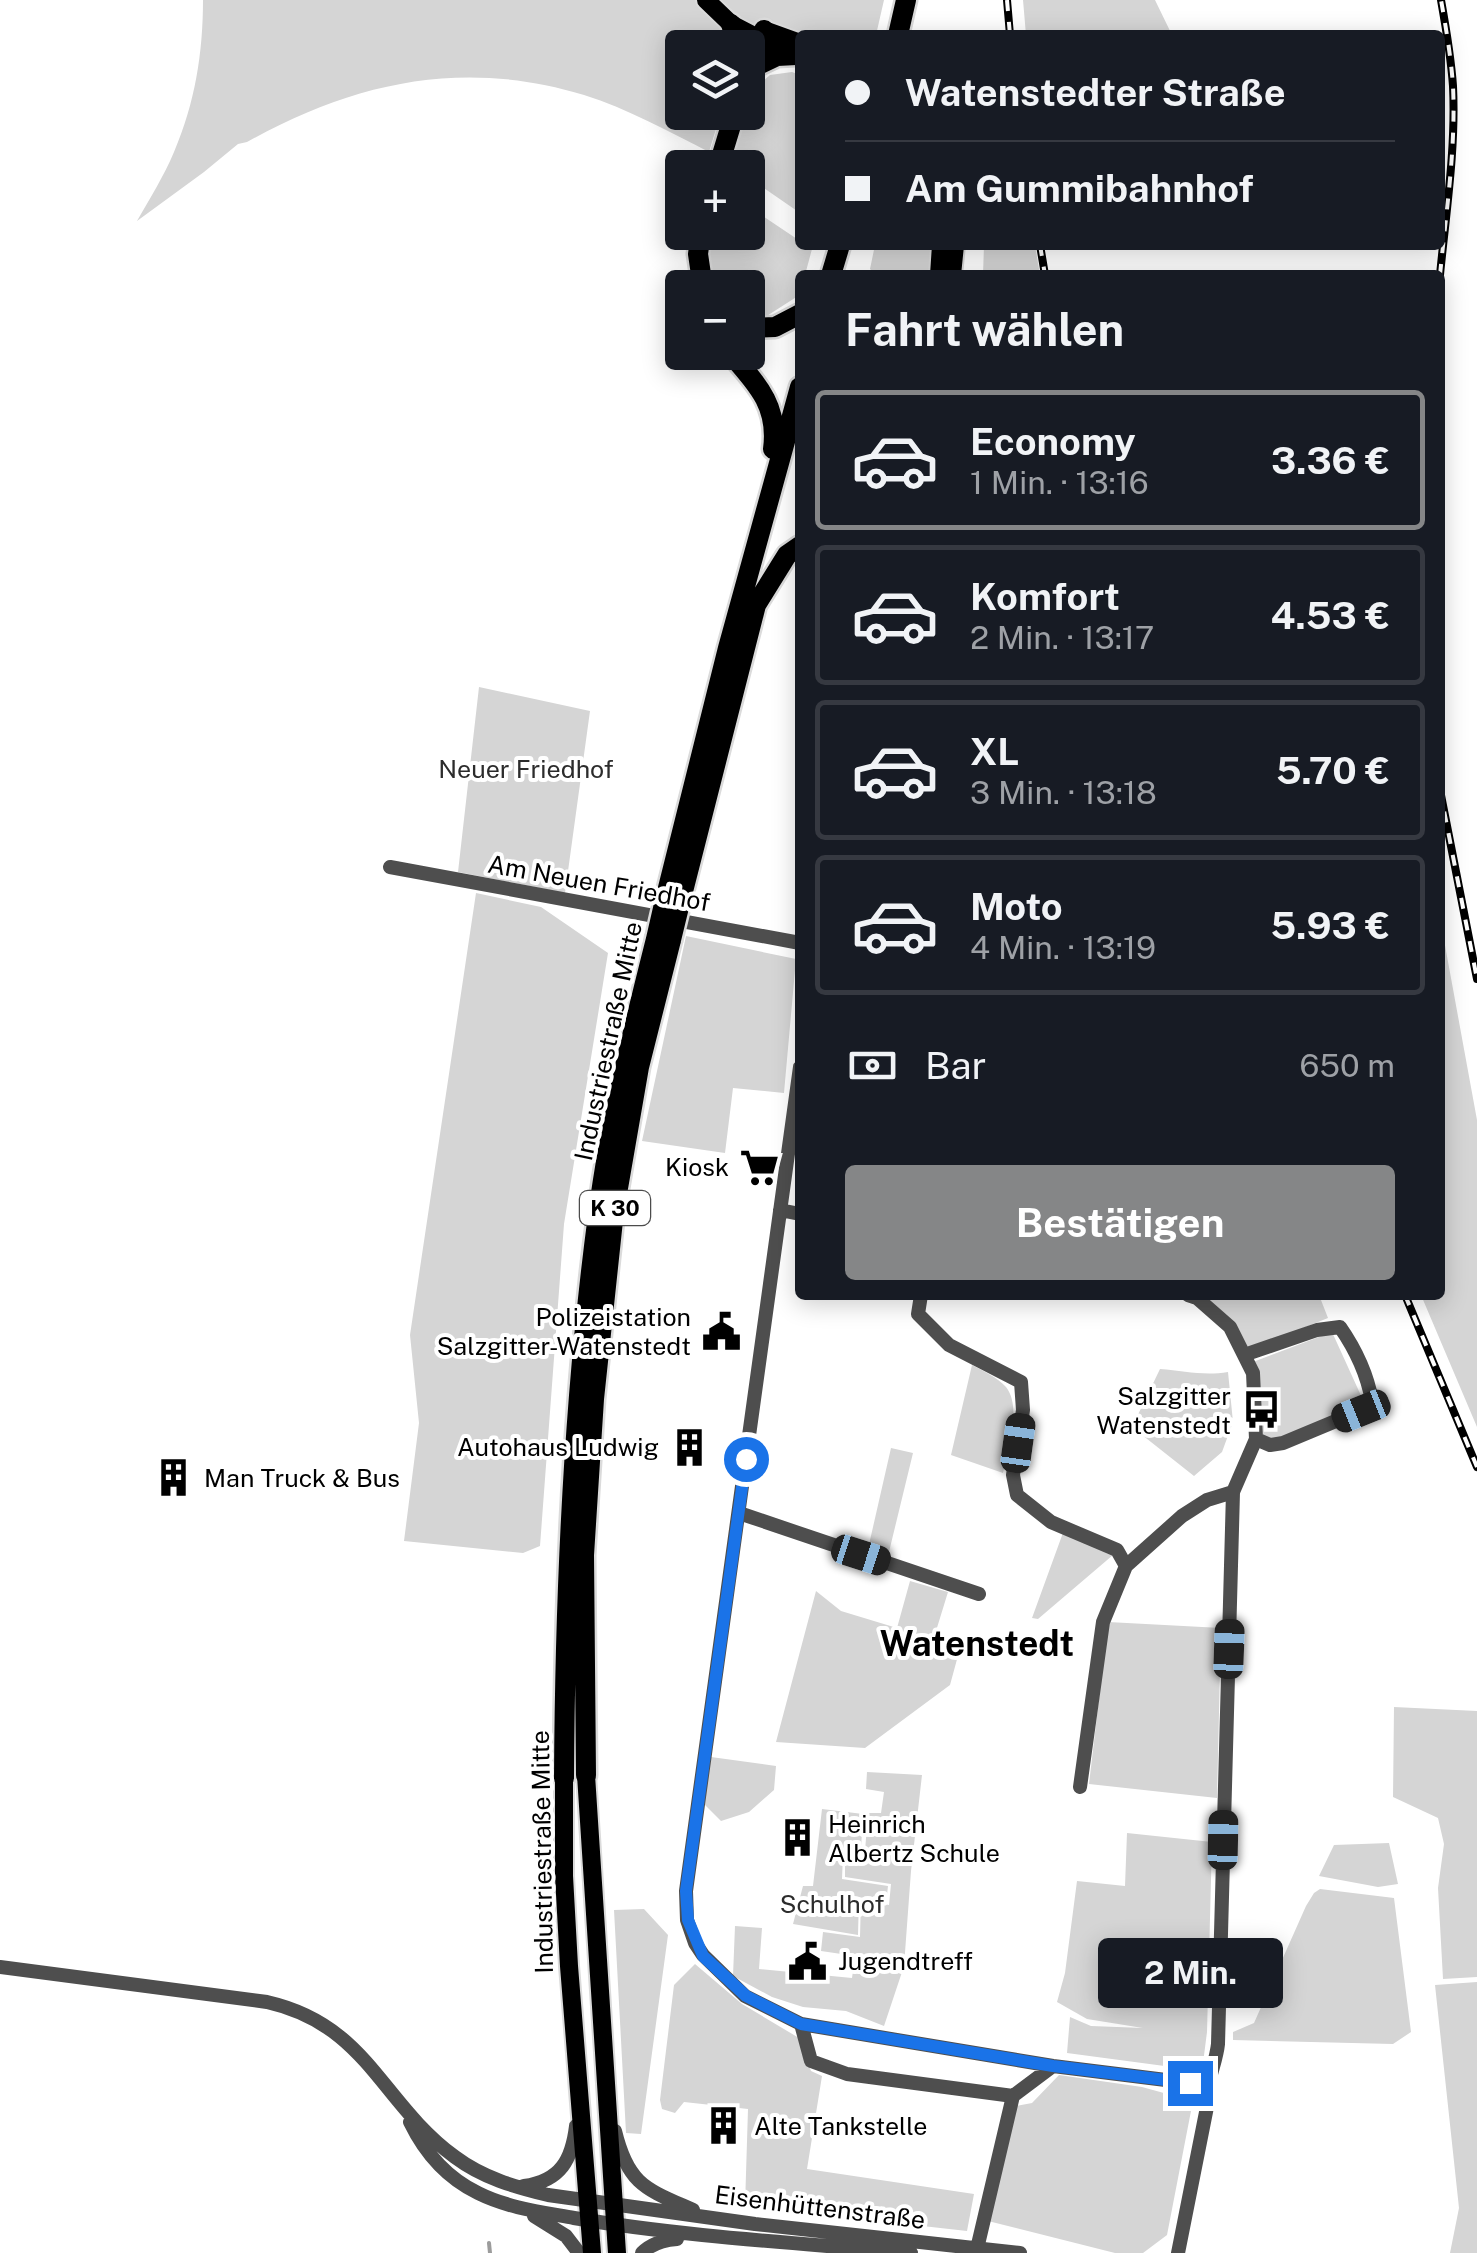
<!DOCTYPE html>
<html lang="de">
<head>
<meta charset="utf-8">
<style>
	:root { --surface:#171b24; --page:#20242c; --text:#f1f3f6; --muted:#9ea1a6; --line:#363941; --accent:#858687 }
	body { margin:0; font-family:"Public Sans",sans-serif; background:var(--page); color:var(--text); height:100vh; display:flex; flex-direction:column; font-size:38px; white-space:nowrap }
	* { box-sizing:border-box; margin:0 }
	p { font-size:32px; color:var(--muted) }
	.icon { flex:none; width:55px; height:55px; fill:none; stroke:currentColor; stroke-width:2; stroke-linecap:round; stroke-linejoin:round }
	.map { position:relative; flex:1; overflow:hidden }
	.panel { position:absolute; left:795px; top:270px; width:650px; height:1030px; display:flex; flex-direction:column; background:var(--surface); border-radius:10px; box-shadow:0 5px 25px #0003 }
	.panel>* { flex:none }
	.banner { position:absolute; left:795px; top:30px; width:650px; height:220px; border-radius:10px; box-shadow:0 5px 25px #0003; display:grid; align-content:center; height:220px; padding:0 50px; background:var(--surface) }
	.buttons { position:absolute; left:665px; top:30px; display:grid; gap:20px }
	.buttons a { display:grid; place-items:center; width:100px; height:100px; border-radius:10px; background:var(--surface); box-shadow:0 5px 25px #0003; font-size:50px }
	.end { position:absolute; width:45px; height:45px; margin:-22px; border:12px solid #1a73e8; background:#fff; box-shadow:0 0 0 5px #fff }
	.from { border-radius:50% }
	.bubble { position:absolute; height:70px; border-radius:10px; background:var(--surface); box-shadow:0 5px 25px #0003; font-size:32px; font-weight:700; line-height:70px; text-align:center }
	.car { position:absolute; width:30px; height:60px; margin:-30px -15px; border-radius:12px; box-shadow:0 0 8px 2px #0007; background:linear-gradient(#222 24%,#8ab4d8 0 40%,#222 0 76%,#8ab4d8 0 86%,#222 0) }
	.banner b { display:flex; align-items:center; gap:35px; height:95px; font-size:38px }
	.banner b+b { border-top:2px solid var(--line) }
	.banner i { width:25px; height:25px; background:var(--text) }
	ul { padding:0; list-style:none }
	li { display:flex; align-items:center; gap:30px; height:140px; margin:0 20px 15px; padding:0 30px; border:5px solid var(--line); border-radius:10px }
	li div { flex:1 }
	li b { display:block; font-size:38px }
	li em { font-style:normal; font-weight:700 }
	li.current { border-color:var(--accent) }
	li>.icon { width:90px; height:90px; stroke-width:1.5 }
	h2 { padding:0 50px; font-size:45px; line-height:120px }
	.pay { display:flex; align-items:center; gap:25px; height:110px; padding:0 50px; font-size:38px }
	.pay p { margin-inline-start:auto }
	.primary-button { display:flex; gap:20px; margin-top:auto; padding:20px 50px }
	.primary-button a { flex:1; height:115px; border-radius:10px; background:var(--accent); color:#fff; font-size:40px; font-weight:700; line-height:115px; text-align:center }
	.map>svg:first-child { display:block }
	.green { fill:#d5d5d5 }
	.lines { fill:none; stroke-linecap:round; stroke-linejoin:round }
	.stream { stroke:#9c9c9c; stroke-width:4 }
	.major-casing { stroke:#dbdbdb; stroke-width:22 }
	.highway-casing { stroke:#dbdbdb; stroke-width:25 }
	.minor { stroke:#4e4e4e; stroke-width:14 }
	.major { stroke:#000; stroke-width:18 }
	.highway { stroke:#000; stroke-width:20 }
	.rail-casing { stroke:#000; stroke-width:8 }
	.rail { stroke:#fff; stroke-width:4; stroke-dasharray:11; stroke-linecap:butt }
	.highway-bridge-casing { stroke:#dbdbdb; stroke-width:25; stroke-linecap:butt }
	.highway-bridge { stroke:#000; stroke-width:20 }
	.route { stroke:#1a73e8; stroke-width:12 }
	.labels { text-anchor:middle; stroke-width:8; stroke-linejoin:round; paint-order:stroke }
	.shield { fill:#fff; stroke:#4c4c4c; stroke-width:2.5 }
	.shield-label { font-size:22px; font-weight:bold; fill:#000 }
	.park-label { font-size:25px; fill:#2c2c2c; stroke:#fff }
	.street-label { font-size:25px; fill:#000; stroke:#fff }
	.poi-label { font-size:25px; fill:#000; stroke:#fff; text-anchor:end }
	.district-label { font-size:35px; font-weight:bold; fill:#000; stroke:#fff }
</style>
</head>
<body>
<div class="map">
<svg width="1477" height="2253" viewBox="0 0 1477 2253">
	<rect width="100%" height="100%" fill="#fff"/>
	<!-- green -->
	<path class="green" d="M203,0H884L876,35H800L745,39L741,47L682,48V112L721,113L709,152C668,131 628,109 584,95C463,58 354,82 247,142L238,144L204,172L137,221C150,198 164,176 174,152C195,103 203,53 203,0Z
		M1023,0H1155L1172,35H1026Z
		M792,72L800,75V213L748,177V168L734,167L728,164L754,89L770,75Z
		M748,206L800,241V245H807L812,249L805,275H800L798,296L762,319L748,315V288L713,287L707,279L706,233L748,232Z
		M875,245H931L929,275H876L870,269Z
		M984,245H1035L1040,275H983Z
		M479,687L590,711L565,893L458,872Z
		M476,893L541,907L608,953L564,1224L540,1546L523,1553L404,1541L419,1423L410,1335Z
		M1440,918L1477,1120V1427L1421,1295H1440Z
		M686,936L796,959L784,1093L733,1088L725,1153L642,1141Z
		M1206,1295H1319L1328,1318L1248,1350Z
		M1332,1332L1363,1400L1284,1440L1259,1437L1253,1362Z
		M972,1365C983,1371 997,1377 1006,1387C1022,1407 1008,1450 1003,1473L951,1455Z
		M1160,1369C1184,1371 1204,1376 1228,1372L1233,1422L1222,1452L1194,1476L1132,1427Z
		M891,1448L913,1453L888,1556L868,1549Z
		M1064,1530L1113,1555L1038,1619L1032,1618Z
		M910,1581L948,1592L932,1644L959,1652L950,1685L865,1748L776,1742L816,1591L841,1611L897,1628Z
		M1108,1622L1221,1628L1217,1798L1089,1784Z
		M1394,1707L1477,1711V1977L1443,1979L1438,1888L1444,1844L1438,1818L1393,1797Z
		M711,1757L776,1766L774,1790L749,1812L721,1821L703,1803Z
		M867,1772L922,1775L911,1871L904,1966L884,2026L846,2011L803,2007L772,1997L733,1976L735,1926L762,1928L759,1969L852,1978L855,1956L821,1951L823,1932L860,1937L861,1899L889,1905L891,1884L845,1877V1856L865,1851L868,1813H881L884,1792L866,1789Z
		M822,1809L863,1814L861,1849L843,1854L842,1879L888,1886L886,1903L859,1897L858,1935L793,1924L803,1886H813Z
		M1127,1833L1212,1842L1207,2032L1202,2071L1067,2053L1070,2017L1091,2026L1143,2028L1087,2019L1057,2002L1065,1973L1077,1881L1125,1886Z
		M1389,1843L1398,1884L1378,1887L1319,1876L1334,1845Z
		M1320,1889L1394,1898L1411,2032L1393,2044L1233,2040V2032L1254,2023L1306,1906L1314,1893Z
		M644,1909L668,1935L641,2134L626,2133L614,1910Z
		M695,1964L742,2004L799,2038L811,2071L822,2076L807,2169L974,2194L967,2231L745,2206L748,2109L684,2102L675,2113L662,2109L660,2100L674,1985Z
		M1477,1982V2253H1450L1459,2208L1435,1985Z
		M1059,2075L1142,2087L1182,2098L1191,2111L1167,2235L1143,2253H1115L980,2219L1010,2107L1032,2103Z"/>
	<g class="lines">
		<!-- stream -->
		<path class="stream" d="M489,2243L490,2253"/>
		<defs>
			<path id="major" d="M706,0L731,24L775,47
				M764,30L800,43
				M939,275L941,245
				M952,275L955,245
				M586,1775L617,2253
				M564,1778V1876L569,1966L592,2253"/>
			<path id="highway" d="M731,24L738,48
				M898,35L906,0
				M754,67L777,56L796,55
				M748,80L763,41L764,30
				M718,168L735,112
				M701,232L698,254L703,288
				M831,275L840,245
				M748,328L775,327L800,314
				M729,352C756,383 779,405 773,449
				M664,904L728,648L800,387
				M679,907L756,605L787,555L800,546
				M586,1775L584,1555L594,1399L614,1211L639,1067L671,940
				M564,1778C565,1590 573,1402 598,1215C610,1121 633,1030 656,939"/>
		</defs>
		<!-- major casing -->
		<use href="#major" class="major-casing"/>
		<!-- highway casing -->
		<use href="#highway" class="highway-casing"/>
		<!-- minor -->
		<path class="minor" d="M390,867L800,943
			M800,1067L686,1891L687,1920L695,1943L703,1955L745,1996L801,2024L1053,2066L1190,2083L1206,2092
			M780,1210L800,1214
			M921,1295L918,1314L949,1345L1021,1382L1023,1410L1013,1475L1017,1495L1051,1522L1117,1550L1126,1566
			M1244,1355L1317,1330L1340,1327C1356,1350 1367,1373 1372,1401L1367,1408L1283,1443L1270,1445L1256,1439
			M739,1513L979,1594
			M1080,1787L1103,1622L1126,1566L1182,1516L1207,1500L1233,1492
			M0,1967L267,2002C368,2025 380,2102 455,2157C483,2178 515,2187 548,2195L755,2224L1020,2253
			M801,2024L811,2061L847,2074L1013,2096
			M410,2122C425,2153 447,2178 478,2193C508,2208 541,2212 574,2218C686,2237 799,2243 911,2253
			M615,2131C628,2185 646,2189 693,2210
			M524,2186C561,2181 572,2159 576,2126
			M534,2216L566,2236L579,2253
			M642,2253C652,2243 664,2240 677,2239
			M976,2253L1013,2096L1053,2066
			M1178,2253L1208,2102C1205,2084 1216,2064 1218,2044L1233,1492L1256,1439L1253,1373L1230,1327L1197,1298L1188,1295"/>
		<!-- major -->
		<use href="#major" class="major"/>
		<!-- highway -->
		<use href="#highway" class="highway"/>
		<defs>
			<path id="rail" d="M1007,0L1010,35
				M1040,245L1045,275
				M1440,275C1446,212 1456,149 1453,86C1451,57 1446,28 1441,0
				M1440,790L1477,979
				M1405,1295L1477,1467"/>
		</defs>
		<!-- rail casing -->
		<use href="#rail" class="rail-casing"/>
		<!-- rail -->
		<use href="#rail" class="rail"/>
		<defs>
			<path id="highway-bridge" d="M656,939L664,904
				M671,940L679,907"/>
		</defs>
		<!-- highway-bridge casing -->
		<use href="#highway-bridge" class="highway-bridge-casing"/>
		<!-- highway-bridge -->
		<use href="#highway-bridge" class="highway-bridge"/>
	</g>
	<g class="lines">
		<!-- route -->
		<path class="route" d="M746,1459L686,1891L688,1920L703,1956L746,1996L801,2024L1053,2066L1190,2083"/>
	</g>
	<!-- icons -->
	<defs>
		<symbol id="supermarket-bare" viewBox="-9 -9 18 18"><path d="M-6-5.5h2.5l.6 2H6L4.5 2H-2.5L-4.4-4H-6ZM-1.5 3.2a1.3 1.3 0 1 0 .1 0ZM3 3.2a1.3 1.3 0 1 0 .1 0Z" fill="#000" stroke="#fff" stroke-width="2.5" paint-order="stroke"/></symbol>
		<symbol id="civic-bare" viewBox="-9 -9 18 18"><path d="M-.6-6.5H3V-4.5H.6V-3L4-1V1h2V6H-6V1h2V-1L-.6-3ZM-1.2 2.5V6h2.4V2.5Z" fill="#000" stroke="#fff" stroke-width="2.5" paint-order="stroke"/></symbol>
		<symbol id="bus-bare" viewBox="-9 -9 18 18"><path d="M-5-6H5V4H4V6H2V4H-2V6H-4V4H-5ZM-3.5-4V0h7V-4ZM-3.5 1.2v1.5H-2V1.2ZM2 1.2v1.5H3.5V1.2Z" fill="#000" stroke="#fff" stroke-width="2.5" paint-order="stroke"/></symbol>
		<symbol id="building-bare" viewBox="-9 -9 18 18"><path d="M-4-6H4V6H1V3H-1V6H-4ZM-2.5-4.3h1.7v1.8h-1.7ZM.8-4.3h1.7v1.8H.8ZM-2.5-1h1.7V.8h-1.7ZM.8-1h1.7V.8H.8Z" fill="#000" stroke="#fff" stroke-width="2.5" paint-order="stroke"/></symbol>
	</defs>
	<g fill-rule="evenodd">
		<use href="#supermarket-bare" x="732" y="1140" width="55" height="55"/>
		<use href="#civic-bare" x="694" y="1304" width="55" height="55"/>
		<use href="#bus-bare" x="1234" y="1382" width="55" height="55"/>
		<use href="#building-bare" x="662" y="1420" width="55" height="55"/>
		<use href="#building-bare" x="146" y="1450" width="55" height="55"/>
		<use href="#building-bare" x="770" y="1810" width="55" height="55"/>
		<use href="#civic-bare" x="780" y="1934" width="55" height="55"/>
		<use href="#building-bare" x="696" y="2098" width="55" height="55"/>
	</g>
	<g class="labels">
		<!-- shield labels -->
		<rect class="shield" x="580" y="1191" width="70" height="34" rx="8"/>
		<g class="shield-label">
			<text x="615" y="1216">K 30</text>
		</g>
		<!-- park labels -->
		<g class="park-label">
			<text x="526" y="778">Neuer Friedhof</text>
			<text x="832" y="1913">Schulhof</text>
		</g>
		<!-- street labels -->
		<g class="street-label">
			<text transform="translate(599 883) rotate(10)" y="9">Am Neuen Friedhof</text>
			<text transform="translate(608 1041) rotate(-78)" y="9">Industriestraße Mitte</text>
			<text transform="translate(542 1852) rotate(-91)" y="9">Industriestraße Mitte</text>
			<text transform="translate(820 2207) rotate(7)" y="9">Eisenhüttenstraße</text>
		</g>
		<!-- poi labels -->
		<g class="poi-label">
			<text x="729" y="1176">Kiosk</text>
			<text x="691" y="1326">Polizeistation<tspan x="691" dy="29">Salzgitter-Watenstedt</tspan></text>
			<text x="1231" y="1405">Salzgitter<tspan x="1231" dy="29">Watenstedt</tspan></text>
			<text x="659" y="1456">Autohaus Ludwig</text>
			<text x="204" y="1487" text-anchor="start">Man Truck &amp; Bus</text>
			<text x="828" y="1833" text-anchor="start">Heinrich<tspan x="828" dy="29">Albertz Schule</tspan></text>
			<text x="838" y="1970" text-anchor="start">Jugendtreff</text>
			<text x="754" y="2135" text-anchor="start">Alte Tankstelle</text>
		</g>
		<!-- district labels -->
		<g class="district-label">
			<text x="977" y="1656">Watenstedt</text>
		</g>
	</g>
</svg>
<div class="buttons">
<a><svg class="icon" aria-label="layers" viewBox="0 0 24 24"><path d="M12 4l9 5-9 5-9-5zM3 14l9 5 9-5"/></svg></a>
<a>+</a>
<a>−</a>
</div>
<i class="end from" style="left:746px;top:1459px"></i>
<i class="end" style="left:1190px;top:2083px"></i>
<div class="bubble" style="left:1098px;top:1938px;width:185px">2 Min.</div>
<i class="car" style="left:1361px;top:1411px;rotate:248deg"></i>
<i class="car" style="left:1018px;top:1443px;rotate:8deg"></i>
<i class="car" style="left:861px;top:1555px;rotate:108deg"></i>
<i class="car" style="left:1229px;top:1649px;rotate:2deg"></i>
<i class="car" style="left:1223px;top:1840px;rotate:1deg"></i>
<div class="banner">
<b><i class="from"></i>Watenstedter Straße</b>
<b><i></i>Am Gummibahnhof</b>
</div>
<section class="panel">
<h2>Fahrt wählen</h2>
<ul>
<li class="current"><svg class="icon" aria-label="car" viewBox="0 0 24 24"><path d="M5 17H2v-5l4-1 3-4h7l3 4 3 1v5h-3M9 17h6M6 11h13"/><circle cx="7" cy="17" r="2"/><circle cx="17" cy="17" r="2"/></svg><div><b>Economy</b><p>1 Min. · 13:16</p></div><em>3.36 €</em></li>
<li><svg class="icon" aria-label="car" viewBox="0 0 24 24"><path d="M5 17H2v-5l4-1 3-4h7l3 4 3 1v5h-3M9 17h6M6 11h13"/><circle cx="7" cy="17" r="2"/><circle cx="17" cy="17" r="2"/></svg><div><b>Komfort</b><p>2 Min. · 13:17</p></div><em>4.53 €</em></li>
<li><svg class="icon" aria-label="car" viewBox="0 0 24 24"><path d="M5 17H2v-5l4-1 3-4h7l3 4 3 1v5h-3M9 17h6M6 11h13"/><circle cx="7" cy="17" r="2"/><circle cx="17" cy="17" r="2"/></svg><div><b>XL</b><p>3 Min. · 13:18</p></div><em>5.70 €</em></li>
<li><svg class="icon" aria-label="car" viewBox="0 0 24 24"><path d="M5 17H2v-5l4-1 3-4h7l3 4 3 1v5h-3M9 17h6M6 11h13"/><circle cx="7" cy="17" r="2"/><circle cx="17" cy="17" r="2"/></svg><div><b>Moto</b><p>4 Min. · 13:19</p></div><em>5.93 €</em></li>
</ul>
<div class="pay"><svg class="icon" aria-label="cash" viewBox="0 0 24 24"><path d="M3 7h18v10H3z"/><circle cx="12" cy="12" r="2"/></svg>Bar<p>650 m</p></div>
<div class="primary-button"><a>Bestätigen</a></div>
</section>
</div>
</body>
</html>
